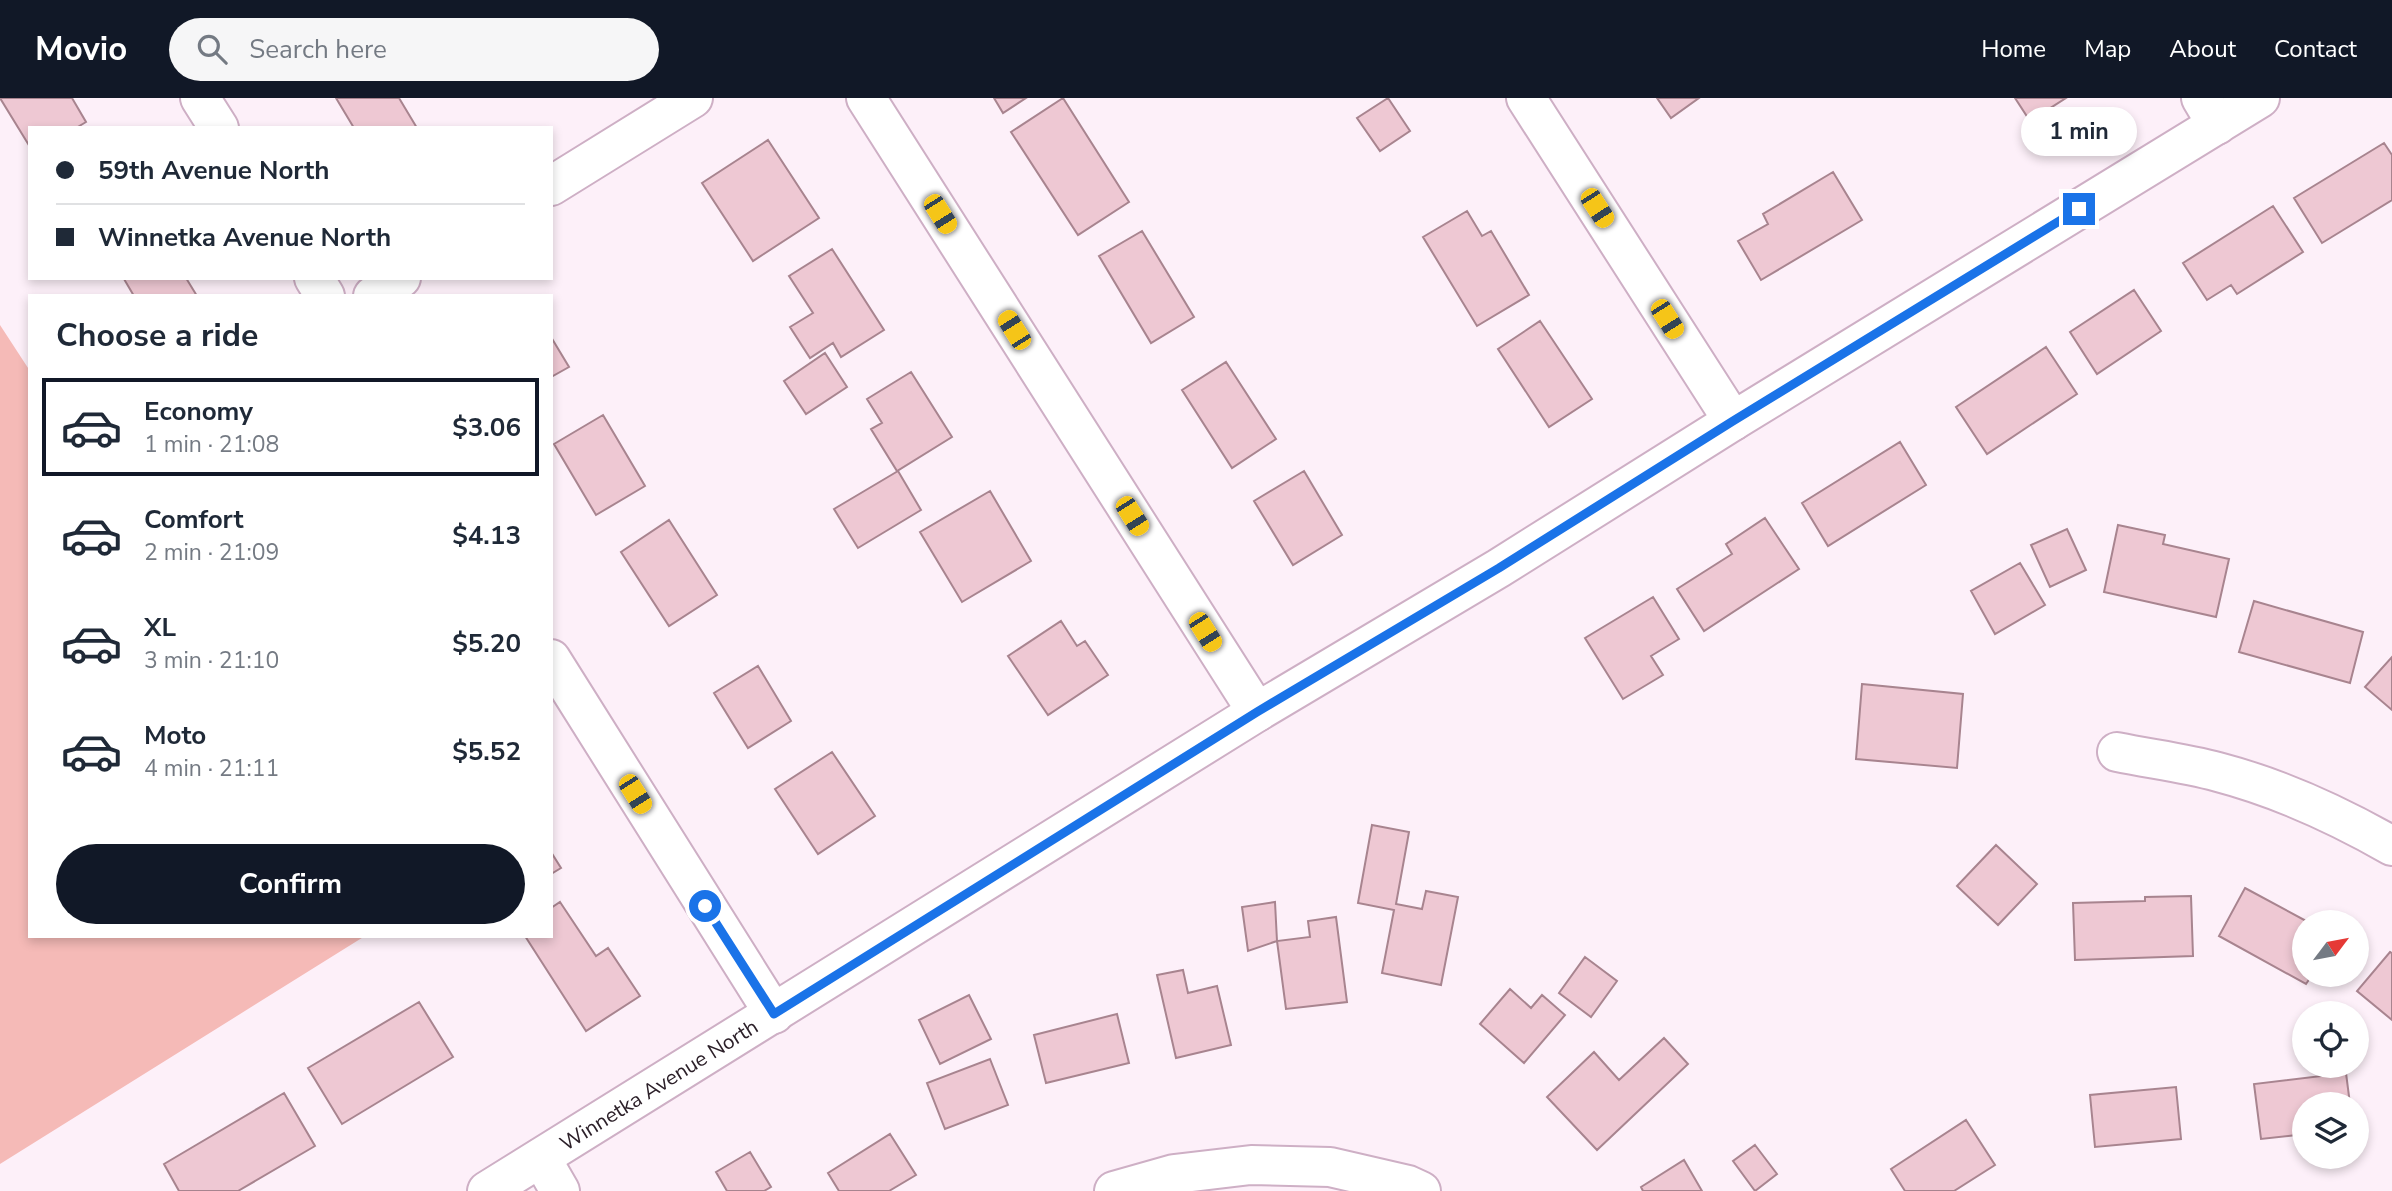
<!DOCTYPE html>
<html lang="en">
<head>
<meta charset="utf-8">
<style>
	:root { --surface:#fff; --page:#f6f6f7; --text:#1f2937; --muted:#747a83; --line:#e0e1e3; --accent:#111827 }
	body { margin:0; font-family:"Nunito Sans",sans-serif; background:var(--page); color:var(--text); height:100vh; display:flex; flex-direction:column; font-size:26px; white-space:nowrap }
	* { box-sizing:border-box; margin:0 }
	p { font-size:23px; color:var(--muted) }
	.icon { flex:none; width:38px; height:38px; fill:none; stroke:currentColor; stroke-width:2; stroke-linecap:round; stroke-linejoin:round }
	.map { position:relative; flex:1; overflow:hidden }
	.drawer { position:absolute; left:28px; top:196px; width:525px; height:644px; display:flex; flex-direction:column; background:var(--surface); border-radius:0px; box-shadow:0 4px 10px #0003 }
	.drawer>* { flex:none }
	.banner { position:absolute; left:28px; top:28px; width:525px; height:154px; border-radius:0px; box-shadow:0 4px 10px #0003; display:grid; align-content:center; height:154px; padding:0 28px; background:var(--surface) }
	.needle { width:46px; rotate:58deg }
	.buttons { position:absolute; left:2292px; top:812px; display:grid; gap:14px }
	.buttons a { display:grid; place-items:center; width:77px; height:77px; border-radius:50%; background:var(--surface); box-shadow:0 4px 10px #0003; font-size:35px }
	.end { position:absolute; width:32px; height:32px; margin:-16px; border:9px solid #1a73e8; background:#fff; box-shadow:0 0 0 4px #fff }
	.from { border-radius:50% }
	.bubble { position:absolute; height:49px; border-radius:24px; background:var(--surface); box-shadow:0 4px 10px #0003; font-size:23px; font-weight:700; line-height:49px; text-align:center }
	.car { position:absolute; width:21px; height:42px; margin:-21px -10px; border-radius:9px; box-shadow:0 0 5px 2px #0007; background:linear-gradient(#f5c518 24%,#345 0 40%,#f5c518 0 76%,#345 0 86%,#f5c518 0) }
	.banner b { display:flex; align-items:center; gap:24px; height:66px; font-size:26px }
	.banner b+b { border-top:2px solid var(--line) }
	.banner i { width:18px; height:18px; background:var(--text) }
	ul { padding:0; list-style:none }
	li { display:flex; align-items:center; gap:21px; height:98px; margin:0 14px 10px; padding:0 14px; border:4px solid transparent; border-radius:0px }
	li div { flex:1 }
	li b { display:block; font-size:26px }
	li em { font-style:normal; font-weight:700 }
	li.selected { border-color:var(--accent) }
	li>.icon { width:63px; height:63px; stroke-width:1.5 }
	h2 { padding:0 28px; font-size:32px; line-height:84px }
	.action { display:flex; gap:14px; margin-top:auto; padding:14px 28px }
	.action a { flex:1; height:80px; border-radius:42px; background:var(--accent); color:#fff; font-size:28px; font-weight:700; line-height:80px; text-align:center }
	header { display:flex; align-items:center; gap:42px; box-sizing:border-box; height:98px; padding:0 35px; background:var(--accent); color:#fff }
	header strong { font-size:33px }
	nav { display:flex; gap:38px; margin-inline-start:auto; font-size:24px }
	.search { width:490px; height:63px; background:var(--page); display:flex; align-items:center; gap:18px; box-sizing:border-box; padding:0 24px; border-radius:38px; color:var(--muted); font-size:26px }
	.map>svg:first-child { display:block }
	.green { fill:#f5bab7 }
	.building { fill:#eec8d3; stroke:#a8848f; stroke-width:2 }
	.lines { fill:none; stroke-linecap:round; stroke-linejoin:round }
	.minor-casing { stroke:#ceafc5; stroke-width:42 }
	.tertiary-casing { stroke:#ceafc5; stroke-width:42 }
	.minor { stroke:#fff; stroke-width:38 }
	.tertiary { stroke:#fff; stroke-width:38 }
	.route { stroke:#1a73e8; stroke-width:9 }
	.labels { text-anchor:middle; stroke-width:5; stroke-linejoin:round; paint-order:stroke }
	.street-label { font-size:21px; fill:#2c2029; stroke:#fff }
</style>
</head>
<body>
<header>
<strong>Movio</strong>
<div class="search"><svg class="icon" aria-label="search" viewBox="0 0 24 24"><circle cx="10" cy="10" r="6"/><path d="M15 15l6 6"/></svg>Search here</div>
<nav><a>Home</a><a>Map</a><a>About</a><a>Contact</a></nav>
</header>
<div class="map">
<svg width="2392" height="1093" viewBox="0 0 2392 1093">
	<rect width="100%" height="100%" fill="#fdf0f9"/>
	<!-- green -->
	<path class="green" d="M0,227L30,273V838H365L0,1066Z"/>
	<!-- building -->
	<path class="building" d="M0,0H72L86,24L76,30H30V49Z
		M336,0H399L417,30H354Z
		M994,0H1026L1003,15Z
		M1063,0L1129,104L1078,137L1011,34Z
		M1388,0L1410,33L1380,53L1357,20Z
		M1657,0H1699L1671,20Z
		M2015,0H2066L2030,23Z
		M768,42L819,120L753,163L702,85Z
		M2384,45L2392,57V102L2322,145L2294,100Z
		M1833,74L1862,122L1761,182L1738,143L1768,126L1763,116Z
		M2273,108L2303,154L2237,196L2231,187L2207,202L2183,165Z
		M1467,113L1482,138L1491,133L1529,197L1477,228L1423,139Z
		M1142,133L1194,219L1151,245L1099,158Z
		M832,151L884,232L841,259L833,245L810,260L790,229L813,215L789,178Z
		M186,180L197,198H134L124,181Z
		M2134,192L2161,233L2097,276L2070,234Z
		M1540,223L1592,301L1549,329L1498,251Z
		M551,239L569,269L551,279Z
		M2046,249L2077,296L1987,356L1956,309Z
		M825,255L847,289L806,316L784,283Z
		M1226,264L1276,341L1232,370L1182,292Z
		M911,274L952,339L897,373L871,331L882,325L867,301Z
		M603,317L645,388L596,417L554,346Z
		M1900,344L1926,387L1828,448L1802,405Z
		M898,373L921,412L858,450L834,411Z
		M1304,373L1342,437L1293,467L1254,403Z
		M990,393L1031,463L962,504L920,434Z
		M1765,420L1799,471L1704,533L1677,491L1732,456L1726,446Z
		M669,422L717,497L669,528L621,454Z
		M2118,427L2165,437L2163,446L2229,461L2216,519L2104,494Z
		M2067,431L2086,472L2050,489L2031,447Z
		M2020,465L2045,507L1995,536L1971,493Z
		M1653,499L1679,541L1651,558L1663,577L1623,601L1585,540Z
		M2254,503L2363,534L2350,585L2239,554Z
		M1061,523L1077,548L1085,543L1108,577L1048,617L1008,558Z
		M2392,559V612L2365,589Z
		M758,568L791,623L748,650L714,595Z
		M1862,586L1963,596L1957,670L1856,661Z
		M832,654L875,718L818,756L775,691Z
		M1372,727L1409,734L1396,806L1422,811L1426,793L1458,799L1441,887L1382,875L1394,812L1358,805Z
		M1996,747L2037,786L1998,827L1957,788Z
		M551,754L561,770L551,776Z
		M2245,790L2308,824H2305V877H2312L2306,886L2219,838Z
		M2191,798L2193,858L2075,862L2073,805L2145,803V799Z
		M560,804L596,858L608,850L640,898L586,933L525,838H551V810Z
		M1275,804L1277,843L1248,853L1242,809Z
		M1336,819L1347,904L1286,911L1277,843L1310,839L1308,823Z
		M2390,854L2392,855V922L2357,893Z
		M1585,859L1617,883L1591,919L1559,895Z
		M1183,872L1188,895L1217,888L1231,947L1176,960L1157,877Z
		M1510,891L1531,910L1542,897L1565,917L1524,965L1480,926Z
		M969,897L991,941L940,966L919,922Z
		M419,904L453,959L342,1026L308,970Z
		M1117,916L1129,965L1046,985L1034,937Z
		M1664,940L1688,966L1597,1052L1547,999L1594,954L1619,982Z
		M990,961L1008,1007L945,1031L927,985Z
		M2346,975L2350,1006H2305V1036L2261,1041L2254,986Z
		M2176,989L2181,1041L2095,1049L2090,997Z
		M284,995L315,1048L238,1093H179L164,1066Z
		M1966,1022L1995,1067L1954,1093H1905L1891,1071Z
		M890,1036L916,1077L889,1093H839L828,1075Z
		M1755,1047L1777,1076L1755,1093L1733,1063Z
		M750,1054L771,1089L764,1093H727L716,1074Z
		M1684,1062L1702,1093H1643L1641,1089Z"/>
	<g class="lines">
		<defs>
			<path id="minor" d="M200,0L219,30
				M866,0L1257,614
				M1526,0L1733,323
				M2201,0L2217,27
				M551,88L693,0
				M314,180L325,198
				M373,198L401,180
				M551,561L774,916
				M2117,654C2151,661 2185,665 2218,674C2279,690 2338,717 2392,748
				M541,1060L560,1093
				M1114,1093L1174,1076L1251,1067L1330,1069L1408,1087L1421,1093"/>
			<path id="tertiary" d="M487,1093L1257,614L1499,470L1733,323L2260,0"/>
		</defs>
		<!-- minor casing -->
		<use href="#minor" class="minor-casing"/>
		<!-- tertiary casing -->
		<use href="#tertiary" class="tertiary-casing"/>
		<!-- minor -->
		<use href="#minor" class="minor"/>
		<!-- tertiary -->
		<use href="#tertiary" class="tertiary"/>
	</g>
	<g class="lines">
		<!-- route -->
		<path class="route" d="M705,808L774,916L1257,614L1499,470L1733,323L2079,111"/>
	</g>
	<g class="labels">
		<!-- street labels -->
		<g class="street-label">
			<text transform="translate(659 987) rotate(-32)" y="7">Winnetka Avenue North</text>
		</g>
	</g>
</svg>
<div class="buttons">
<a><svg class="needle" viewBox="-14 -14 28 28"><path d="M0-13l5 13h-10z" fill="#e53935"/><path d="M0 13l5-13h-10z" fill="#747a83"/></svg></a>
<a><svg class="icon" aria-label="locate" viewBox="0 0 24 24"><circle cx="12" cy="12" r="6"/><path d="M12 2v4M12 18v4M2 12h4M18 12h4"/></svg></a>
<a><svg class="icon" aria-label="layers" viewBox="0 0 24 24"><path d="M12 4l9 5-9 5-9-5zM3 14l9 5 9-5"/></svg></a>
</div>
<i class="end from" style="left:705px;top:808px"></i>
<i class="end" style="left:2079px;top:111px"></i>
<div class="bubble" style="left:2021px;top:9px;width:116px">1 min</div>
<i class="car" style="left:1597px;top:110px;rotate:147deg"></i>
<i class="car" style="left:940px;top:116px;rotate:148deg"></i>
<i class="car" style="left:1667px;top:221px;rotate:148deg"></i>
<i class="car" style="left:1014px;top:232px;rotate:328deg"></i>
<i class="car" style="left:1132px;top:418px;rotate:148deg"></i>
<i class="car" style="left:1205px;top:534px;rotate:148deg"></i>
<i class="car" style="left:635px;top:696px;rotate:148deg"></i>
<div class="banner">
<b><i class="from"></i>59th Avenue North</b>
<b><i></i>Winnetka Avenue North</b>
</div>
<section class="drawer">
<h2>Choose a ride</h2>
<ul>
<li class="selected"><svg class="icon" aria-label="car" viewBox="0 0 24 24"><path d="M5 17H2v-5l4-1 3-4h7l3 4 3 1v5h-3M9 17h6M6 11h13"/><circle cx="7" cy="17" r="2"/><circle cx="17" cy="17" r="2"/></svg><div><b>Economy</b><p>1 min · 21:08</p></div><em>$3.06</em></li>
<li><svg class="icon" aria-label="car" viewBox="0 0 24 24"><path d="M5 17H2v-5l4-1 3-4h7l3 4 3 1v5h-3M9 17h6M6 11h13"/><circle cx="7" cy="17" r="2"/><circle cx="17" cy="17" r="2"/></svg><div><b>Comfort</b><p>2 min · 21:09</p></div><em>$4.13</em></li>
<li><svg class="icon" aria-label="car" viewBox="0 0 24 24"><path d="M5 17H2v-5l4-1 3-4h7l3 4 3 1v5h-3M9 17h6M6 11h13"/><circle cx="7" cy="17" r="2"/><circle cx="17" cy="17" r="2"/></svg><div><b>XL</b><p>3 min · 21:10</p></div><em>$5.20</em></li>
<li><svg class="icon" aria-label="car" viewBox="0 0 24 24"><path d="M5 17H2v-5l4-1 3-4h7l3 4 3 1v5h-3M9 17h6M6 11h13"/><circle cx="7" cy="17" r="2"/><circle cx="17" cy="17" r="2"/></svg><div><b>Moto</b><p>4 min · 21:11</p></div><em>$5.52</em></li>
</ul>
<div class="action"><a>Confirm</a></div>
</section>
</div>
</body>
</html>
